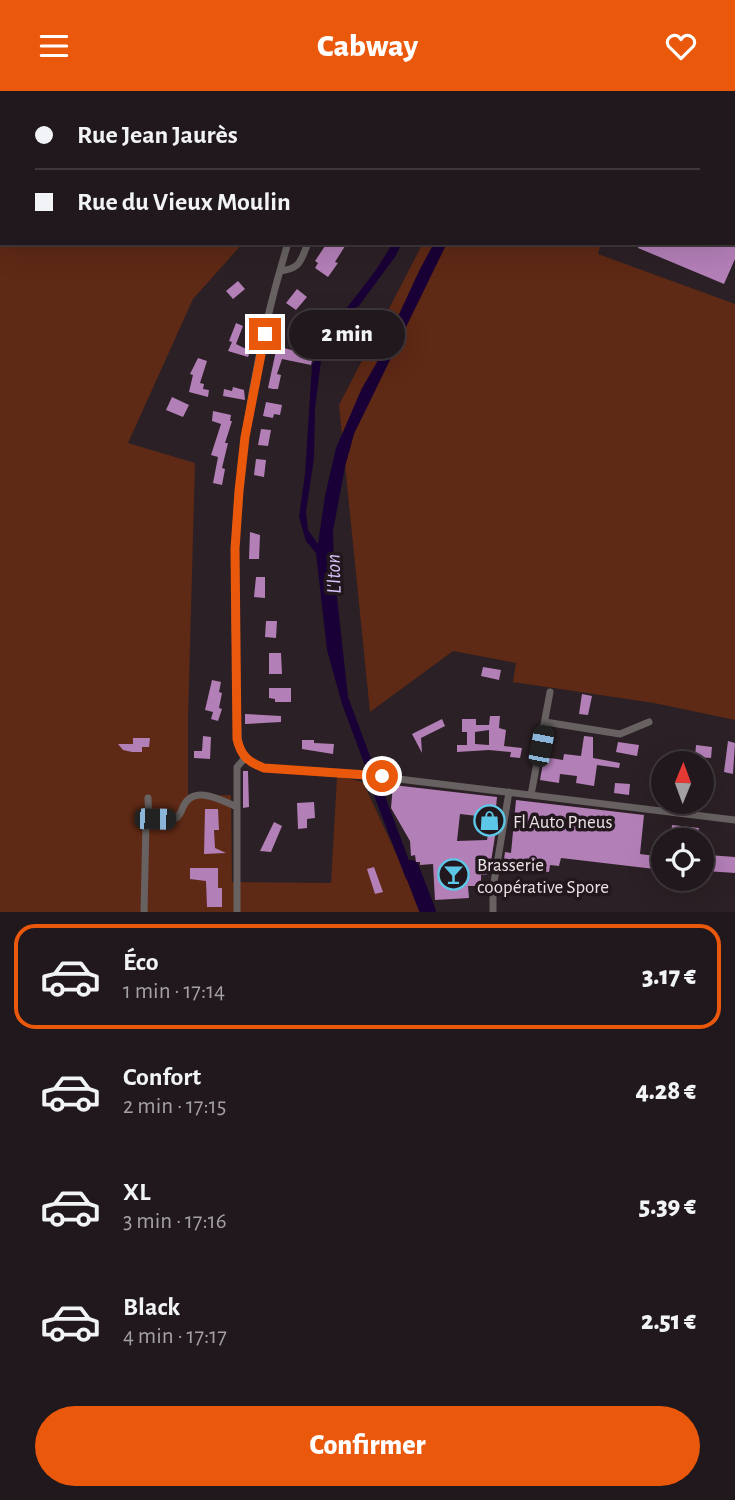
<!DOCTYPE html>
<html lang="fr">
<head>
<meta charset="utf-8">
<style>
	:root { --surface:#20181c; --page:#2d2529; --text:#f1f3f6; --muted:#a2a0a3; --line:#3d373b; --accent:#ea580c }
	body { margin:0; font-family:"Alegreya Sans",sans-serif; background:var(--page); color:var(--text); height:100vh; display:flex; flex-direction:column; font-size:26px; white-space:nowrap }
	* { box-sizing:border-box; margin:0 }
	p { font-size:23px; color:var(--muted) }
	.icon { flex:none; width:38px; height:38px; fill:none; stroke:currentColor; stroke-width:2; stroke-linecap:round; stroke-linejoin:round }
	.map { position:relative; height:821px; overflow:hidden }
	.drawer { display:flex; flex-direction:column; background:var(--surface); flex:1 }
	.drawer>* { flex:none }
	.hud { position:absolute; left:0px; top:0px; width:735px; height:154px; box-shadow:0 7px 28px #0002,0 0 0 2px var(--line); display:grid; align-content:center; height:154px; padding:0 35px; background:var(--surface) }
	.needle { width:46px; rotate:1deg }
	.tools { position:absolute; left:651px; top:660px; display:grid; gap:14px }
	.tools a { display:grid; place-items:center; width:63px; height:63px; border-radius:50%; background:var(--surface); box-shadow:0 7px 28px #0002,0 0 0 2px var(--line); font-size:35px }
	.end { position:absolute; width:32px; height:32px; margin:-16px; border:9px solid #ea580c; background:#fff; box-shadow:0 0 0 4px #fff }
	.from { border-radius:50% }
	.bubble { position:absolute; height:49px; border-radius:24px; background:var(--surface); box-shadow:0 7px 28px #0002,0 0 0 2px var(--line); font-size:23px; font-weight:800; line-height:49px; text-align:center }
	.car { position:absolute; width:21px; height:42px; margin:-21px -10px; border-radius:9px; box-shadow:0 0 5px 2px #0007; background:linear-gradient(#222 24%,#8ab4d8 0 40%,#222 0 76%,#8ab4d8 0 86%,#222 0) }
	.hud b { display:flex; align-items:center; gap:24px; height:66px; font-size:26px }
	.hud b+b { border-top:2px solid var(--line) }
	.hud i { width:18px; height:18px; background:var(--text) }
	ul { padding:12px 0 0; list-style:none }
	li { display:flex; align-items:center; gap:21px; height:105px; margin:0 14px 10px; padding:0 21px; border:4px solid transparent; border-radius:21px }
	li div { flex:1 }
	li b { display:block; font-size:26px }
	li em { font-style:normal; font-weight:800 }
	li.selected { border-color:var(--accent) }
	li>.icon { width:63px; height:63px; stroke-width:1.5 }
	.cta { display:flex; gap:14px; margin-top:auto; padding:14px 35px }
	.cta a { flex:1; height:80px; border-radius:42px; background:var(--accent); color:#fff; font-size:28px; font-weight:800; line-height:80px; text-align:center }
	header { display:flex; justify-content:space-between; align-items:center; height:91px; padding:0 35px; background:var(--accent); color:#fff; font-size:32px; font-weight:800 }
	.map>svg:first-child { display:block }
	.green { fill:#5e2915 }
	.water { fill:#190036 }
	.lines { fill:none; stroke-linecap:round; stroke-linejoin:round }
	.river { stroke:#190036; stroke-width:16 }
	.building { fill:#b37fb7; fill-rule:evenodd }
	.minor { stroke:#676161; stroke-width:7 }
	.route { stroke:#ea580c; stroke-width:9 }
	.labels { text-anchor:middle; stroke-width:7; stroke-linejoin:round; paint-order:stroke }
	.poi-label { font-size:19px; fill:#ebe3e6; stroke:#21171c; text-anchor:start }
	.water-label { font-size:21px; font-style:italic; fill:#d3c3fa; stroke:#21171c }
</style>
</head>
<body>
<header><svg class="icon" aria-label="menu" viewBox="0 0 24 24"><path d="M4 6h16M4 12h16M4 18h16"/></svg>Cabway<svg class="icon" aria-label="heart" viewBox="0 0 24 24"><path d="M12 20l-8-8c-3-5 5-10 8-4 3-6 11-1 8 4z"/></svg></header>
<div class="map">
<svg width="735" height="821" viewBox="0 0 735 821">
	<rect width="100%" height="100%" fill="#2b2025"/>
	<!-- green -->
	<path class="green" d="M0,0H371L2,2V152H243L193,208L128,352L195,372L188,627V705L231,704L232,791L331,792L337,685L363,691L419,812L421,821H0Z
		M423,152H601L598,163L735,213V629L654,612L513,591L516,572L453,560L370,621L339,314Z"/>
	<!-- water -->
	<path class="water" d="M393,152H402L395,166L358,216H356L337,237L330,255L322,264L320,277L315,318L314,367L306,421L308,439L318,453L325,405L336,357L362,297L376,273L419,180L434,152H447L354,343L345,376L333,440L334,479L348,606L376,681L367,680L342,613L327,559L316,462L306,450L299,426L305,383L312,274L333,235L376,179Z
		M369,685L378,686L428,821H420L414,807L411,791L406,788L375,707Z"/>
	<g class="lines">
		<!-- river -->
		<path class="river" d="M411,777L428,821"/>
	</g>
	<!-- building -->
	<path class="building" d="M327,152H347L335,171L338,172L328,186L315,177L318,172L315,170Z
		M640,152H735V168L724,193L638,157Z
		M238,190L245,198L233,208L226,200Z
		M297,198L307,206L296,219L286,212Z
		M236,232L243,235L236,253L250,260L248,266L228,260L232,251L229,250Z
		M316,240L327,247L320,258L309,252Z
		M277,255L313,265L311,274L282,268L277,283L281,284L278,298H273L268,297Z
		M198,267L207,270L200,292L204,293L203,298L209,299L208,306L189,301L193,284L190,283Z
		M233,296L244,299L245,309L223,305L224,298L232,300Z
		M172,306L189,314L183,326L166,319Z
		M266,311L282,314L280,324L274,323L273,327L263,325Z
		M213,320L231,324L230,330H232L225,352H228L222,377L225,378L222,394L213,392L218,366L211,364L221,333L212,330Z
		M261,338L271,339L268,355L258,354Z
		M256,368L266,369L264,386L254,384Z
		M250,441L260,444L259,468H249Z
		M256,486H265V507L254,506Z
		M266,530H277L276,547L265,546Z
		M269,562H281L282,583H269Z
		M483,576L501,579L499,589L481,585Z
		M212,589L221,591L219,601L222,602L219,617L222,618L218,630L211,628L213,621L205,619Z
		M269,597H291V611H275V608L269,607Z
		M582,603L592,605L588,624L579,623Z
		M245,623L281,625V631L245,633Z
		M490,625H500L499,637L506,639L504,655L522,657L520,667L510,666L511,661L489,659L457,661V654H467V641H462V628H476V634H489ZM489,639V654L475,653V641Z
		M442,628L445,635L421,647L422,662L412,643Z
		M203,645L211,646L210,668L194,667V660H202Z
		M584,645L593,646V667L620,672L619,677L597,674L594,695L576,692L577,685L560,683L559,692L540,689L544,666L563,669L564,663L581,665Z
		M133,647H150L149,656H142V661H132L123,659L118,653H133Z
		M302,649H314V652L334,653L333,663L302,658Z
		M728,650L735,652L733,683L724,681Z
		M618,651L639,654L637,665L616,661Z
		M696,654L712,656L711,667L695,666Z
		M243,680H248L249,716L243,717Z
		M615,692L630,693L629,704L614,702Z
		M393,694L497,706L495,727L460,723L457,750L487,749L489,738L496,739L489,783L481,784V795H468L469,807L435,809L433,773L420,774V771H416L415,764L411,765L410,750L391,717Z
		M516,709L644,724L640,763L663,766V779L561,767L559,775L550,774L549,781L521,778V770L504,769L505,761L511,762Z
		M314,711L315,727L307,728V737L298,738L297,712Z
		M205,718H218L219,739H214L215,757L226,762L204,763Z
		M274,731L282,735L271,761L260,760Z
		M672,734L699,737L698,745L671,743Z
		M708,764L735,766V782L706,780Z
		M374,776L383,801L375,803L367,778Z
		M190,777H218V797H222V816H207L206,790L190,788Z"/>
	<g class="lines">
		<!-- minor -->
		<path class="minor" d="M378,2L379,0
			M288,152C258,250 240,353 235,456C233,520 237,584 238,648C241,665 248,671 264,677L382,686L735,729
			M280,180C301,177 300,171 308,152
			M545,631L620,643L649,631
			M531,704L550,601
			M148,707L149,730
			M144,821L146,732C155,726 163,731 173,728C179,727 181,721 183,716C193,693 221,709 237,716
			M237,821V676L245,667
			M493,821V797L509,701"/>
	</g>
	<g class="lines">
		<!-- route -->
		<path class="route" d="M265,243L245,346L239,400L235,458L237,648C241,665 248,671 264,677L382,685"/>
	</g>
	<!-- icons -->
	<defs>
		<symbol id="shop-ring" viewBox="-11 -11 22 22"><circle r="9.5" fill="#21171c" stroke="#5dc7e8" stroke-width="1.5"/><path d="M-5-2.5h2.3a2.7 3.5 0 0 1 5.4 0H5L5.5 6h-11ZM-1.5-2.5h3a1.5 2.3 0 0 0-3 0Z" fill="#5dc7e8"/></symbol>
		<symbol id="bar-ring" viewBox="-11 -11 22 22"><circle r="9.5" fill="#21171c" stroke="#5dc7e8" stroke-width="1.5"/><path d="M-6-5H6L.8 .8V4.5H3.5V6h-7V4.5H-.8V.8Z" fill="#5dc7e8"/></symbol>
	</defs>
	<g fill-rule="evenodd">
		<use href="#shop-ring" x="472" y="712" width="35" height="35"/>
		<use href="#bar-ring" x="436" y="766" width="35" height="35"/>
	</g>
	<g class="labels">
		<!-- poi labels -->
		<g class="poi-label">
			<text x="513" y="737">Fl Auto Pneus</text>
			<text x="477" y="780">Brasserie<tspan x="477" dy="22">coopérative Spore</tspan></text>
		</g>
		<!-- water labels -->
		<g class="water-label">
			<text transform="translate(333 483) rotate(-92)" y="7">L'Iton</text>
		</g>
	</g>
</svg>
<div class="tools">
<a><svg class="needle" viewBox="-14 -14 28 28"><path d="M0-13l5 13h-10z" fill="#e53935"/><path d="M0 13l5-13h-10z" fill="#a2a0a3"/></svg></a>
<a><svg class="icon" aria-label="locate" viewBox="0 0 24 24"><circle cx="12" cy="12" r="6"/><path d="M12 2v4M12 18v4M2 12h4M18 12h4"/></svg></a>
</div>
<i class="end from" style="left:382px;top:685px"></i>
<i class="end" style="left:265px;top:243px"></i>
<div class="bubble" style="left:289px;top:219px;width:116px">2 min</div>
<i class="car" style="left:541px;top:655px;rotate:11deg"></i>
<i class="car" style="left:155px;top:728px;rotate:91deg"></i>
<div class="hud">
<b><i class="from"></i>Rue Jean Jaurès</b>
<b><i></i>Rue du Vieux Moulin</b>
</div>
</div>
<section class="drawer">
<ul>
<li class="selected"><svg class="icon" aria-label="car" viewBox="0 0 24 24"><path d="M5 17H2v-5l4-1 3-4h7l3 4 3 1v5h-3M9 17h6M6 11h13"/><circle cx="7" cy="17" r="2"/><circle cx="17" cy="17" r="2"/></svg><div><b>Éco</b><p>1 min · 17:14</p></div><em>3.17 €</em></li>
<li><svg class="icon" aria-label="car" viewBox="0 0 24 24"><path d="M5 17H2v-5l4-1 3-4h7l3 4 3 1v5h-3M9 17h6M6 11h13"/><circle cx="7" cy="17" r="2"/><circle cx="17" cy="17" r="2"/></svg><div><b>Confort</b><p>2 min · 17:15</p></div><em>4.28 €</em></li>
<li><svg class="icon" aria-label="car" viewBox="0 0 24 24"><path d="M5 17H2v-5l4-1 3-4h7l3 4 3 1v5h-3M9 17h6M6 11h13"/><circle cx="7" cy="17" r="2"/><circle cx="17" cy="17" r="2"/></svg><div><b>XL</b><p>3 min · 17:16</p></div><em>5.39 €</em></li>
<li><svg class="icon" aria-label="car" viewBox="0 0 24 24"><path d="M5 17H2v-5l4-1 3-4h7l3 4 3 1v5h-3M9 17h6M6 11h13"/><circle cx="7" cy="17" r="2"/><circle cx="17" cy="17" r="2"/></svg><div><b>Black</b><p>4 min · 17:17</p></div><em>2.51 €</em></li>
</ul>
<div class="cta"><a>Confirmer</a></div>
</section>
</body>
</html>
